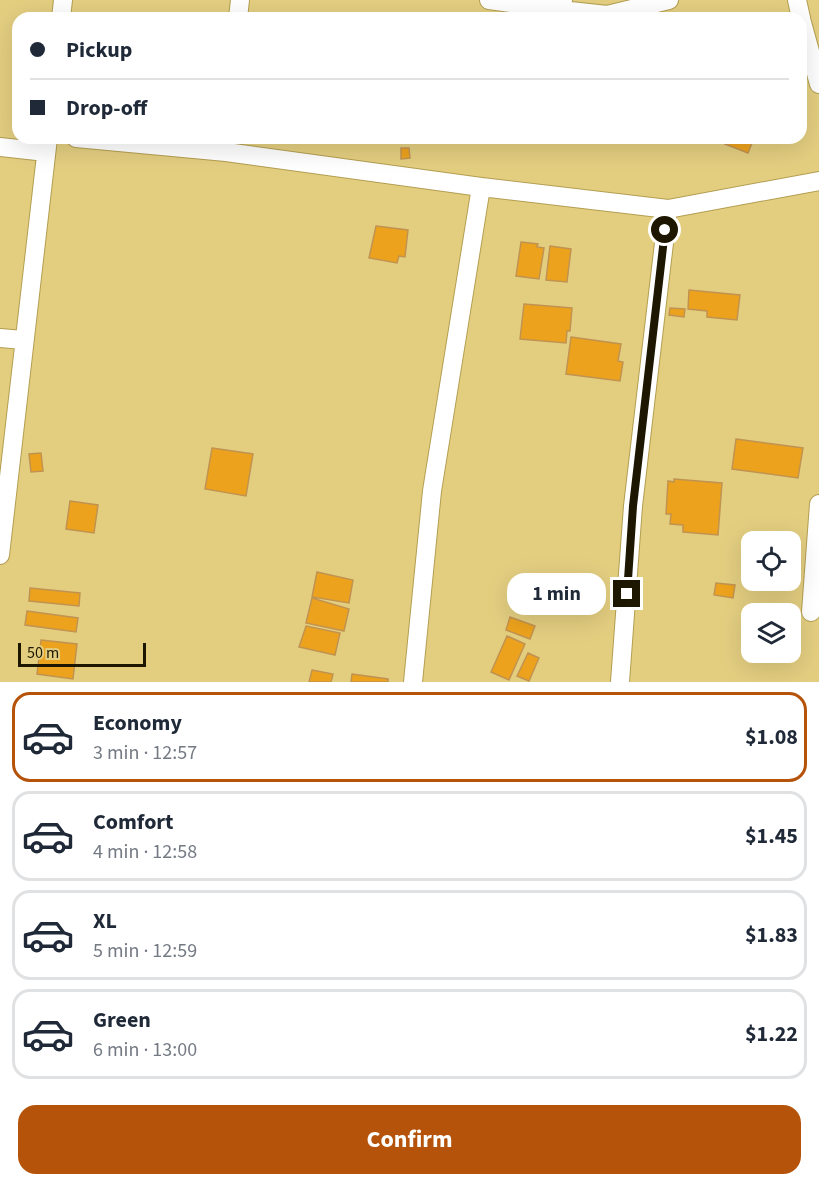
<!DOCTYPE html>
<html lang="en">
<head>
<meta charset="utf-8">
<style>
	:root { --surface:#fff; --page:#f6f6f7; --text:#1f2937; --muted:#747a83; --line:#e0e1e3; --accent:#b45309 }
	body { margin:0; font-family:"Source Sans 3",sans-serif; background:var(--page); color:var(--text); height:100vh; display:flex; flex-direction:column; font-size:22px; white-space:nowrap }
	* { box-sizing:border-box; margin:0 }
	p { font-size:20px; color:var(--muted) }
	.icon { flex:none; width:33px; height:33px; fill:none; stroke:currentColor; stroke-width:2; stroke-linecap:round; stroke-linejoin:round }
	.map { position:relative; height:682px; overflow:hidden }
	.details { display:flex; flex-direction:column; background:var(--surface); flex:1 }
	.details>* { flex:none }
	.guide { position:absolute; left:12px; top:12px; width:795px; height:132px; border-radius:18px; box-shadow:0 6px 24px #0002; display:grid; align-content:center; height:132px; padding:0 18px; background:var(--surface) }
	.buttons { position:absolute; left:741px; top:531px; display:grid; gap:12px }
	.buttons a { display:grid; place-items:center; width:60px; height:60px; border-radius:12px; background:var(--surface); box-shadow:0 6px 24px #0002; font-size:30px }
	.scale { position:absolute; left:18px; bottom:15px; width:128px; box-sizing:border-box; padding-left:6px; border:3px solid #1d1701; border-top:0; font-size:16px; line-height:21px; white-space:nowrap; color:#1d1701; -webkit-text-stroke:4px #e3ce80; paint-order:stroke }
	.end { position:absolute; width:27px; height:27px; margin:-14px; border:8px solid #1d1701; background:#fff; box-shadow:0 0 0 3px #fff }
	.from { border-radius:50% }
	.bubble { position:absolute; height:42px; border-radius:18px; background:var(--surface); box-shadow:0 6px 24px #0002; font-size:20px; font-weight:700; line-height:42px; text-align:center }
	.guide b { display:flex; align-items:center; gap:21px; height:57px; font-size:22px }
	.guide b+b { border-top:2px solid var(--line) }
	.guide i { width:15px; height:15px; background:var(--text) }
	ul { padding:10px 0 0; list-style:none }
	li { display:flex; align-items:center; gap:18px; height:90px; margin:0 12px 9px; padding:0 6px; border:3px solid var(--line); border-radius:18px }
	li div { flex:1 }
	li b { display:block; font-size:22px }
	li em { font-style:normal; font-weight:700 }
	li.selected { border-color:var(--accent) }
	li>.icon { width:54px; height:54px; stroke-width:1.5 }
	.button { display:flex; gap:12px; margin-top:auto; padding:12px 18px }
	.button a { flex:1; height:69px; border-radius:18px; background:var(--accent); color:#fff; font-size:24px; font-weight:700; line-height:69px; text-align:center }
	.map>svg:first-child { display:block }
	.building { fill:#eca21c; stroke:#c19351; stroke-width:1.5 }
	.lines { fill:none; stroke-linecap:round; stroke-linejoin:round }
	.street-casing { stroke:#b39e51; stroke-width:20 }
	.street { stroke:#fff; stroke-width:18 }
	.route { stroke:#1d1701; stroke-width:8 }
</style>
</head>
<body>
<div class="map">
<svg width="819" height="682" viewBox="0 0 819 682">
	<rect width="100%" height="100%" fill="#e3ce80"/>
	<!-- building -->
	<path class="building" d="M728,138H754L748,153L725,144Z
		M401,148H409L410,158L401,159Z
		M376,226L408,230L405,257L399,256L397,263L369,258Z
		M521,242L538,244L537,247L544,248L539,279L516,276Z
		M550,246L571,249L567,282L546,280Z
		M689,290L740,295L737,320L707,317V311L688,309Z
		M524,304L572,308L570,331H567L566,343L520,339Z
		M670,308L685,309L684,317L669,315Z
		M571,337L621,344L618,361L623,362L620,381L566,374Z
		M736,439L803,448L798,478L732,469Z
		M212,448L253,454L246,496L205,489Z
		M41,453L43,471L31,472L29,454Z
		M674,479L722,483L718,535L683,532V525L670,524L671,514H666L668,481L674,482Z
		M70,501L98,505L94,533L66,529Z
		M317,572L353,580L349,603L312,597Z
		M716,583L735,585L733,598L714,595Z
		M30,588L80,593L79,606L29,601Z
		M312,598L349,609L344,631L306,623Z
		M27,611L78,618L76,632L25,625Z
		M510,617L535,626L530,639L506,630Z
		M306,626L340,633L335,655L299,647Z
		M507,636L525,644L509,680L491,672Z
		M41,640L77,644L73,679L37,674Z
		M528,653L539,658L529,681L517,676Z
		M312,670L333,674L331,682H309Z
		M352,674L388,679V682H351Z"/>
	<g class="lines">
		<defs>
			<path id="street" d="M489,0L561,10L563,0
				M797,0L801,18
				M561,10L607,15L669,0
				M61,18L63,0
				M238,18L240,0
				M801,19L819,84
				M76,138L226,152L481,187L668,209L819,181
				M0,147L46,152
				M0,338L23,340
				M0,555L48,138
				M811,612L819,504
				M413,682L432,491L481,187
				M620,682L633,506L668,209"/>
		</defs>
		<!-- street casing -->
		<use href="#street" class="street-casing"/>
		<!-- street -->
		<use href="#street" class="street"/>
	</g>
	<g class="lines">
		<!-- route -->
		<path class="route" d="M627,594L633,506L665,230"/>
	</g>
</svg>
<div class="buttons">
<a><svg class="icon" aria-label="locate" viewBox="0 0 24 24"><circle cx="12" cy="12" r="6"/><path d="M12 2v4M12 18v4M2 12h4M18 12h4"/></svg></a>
<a><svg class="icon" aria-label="layers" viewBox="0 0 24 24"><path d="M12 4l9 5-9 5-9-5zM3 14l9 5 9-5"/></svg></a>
</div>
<div class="scale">50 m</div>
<i class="end from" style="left:665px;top:230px"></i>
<i class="end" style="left:627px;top:594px"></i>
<div class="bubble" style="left:507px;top:573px;width:99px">1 min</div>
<div class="guide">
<b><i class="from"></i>Pickup</b>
<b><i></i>Drop-off</b>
</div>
</div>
<section class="details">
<ul>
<li class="selected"><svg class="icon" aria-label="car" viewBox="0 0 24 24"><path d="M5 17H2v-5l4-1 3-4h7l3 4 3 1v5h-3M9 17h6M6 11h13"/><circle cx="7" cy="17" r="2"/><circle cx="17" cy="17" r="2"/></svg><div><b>Economy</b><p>3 min · 12:57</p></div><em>$1.08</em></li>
<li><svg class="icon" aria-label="car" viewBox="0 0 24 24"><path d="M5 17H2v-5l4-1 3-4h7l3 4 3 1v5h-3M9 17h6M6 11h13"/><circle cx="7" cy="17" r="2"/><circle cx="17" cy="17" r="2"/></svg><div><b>Comfort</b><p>4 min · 12:58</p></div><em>$1.45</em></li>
<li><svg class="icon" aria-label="car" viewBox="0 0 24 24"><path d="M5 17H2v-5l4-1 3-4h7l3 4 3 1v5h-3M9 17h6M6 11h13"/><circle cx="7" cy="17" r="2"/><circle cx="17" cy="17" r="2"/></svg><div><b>XL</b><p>5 min · 12:59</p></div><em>$1.83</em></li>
<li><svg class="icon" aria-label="car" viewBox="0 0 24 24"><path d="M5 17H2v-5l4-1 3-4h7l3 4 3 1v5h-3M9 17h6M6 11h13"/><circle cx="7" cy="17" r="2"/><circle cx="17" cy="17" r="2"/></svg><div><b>Green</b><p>6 min · 13:00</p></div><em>$1.22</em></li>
</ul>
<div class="button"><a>Confirm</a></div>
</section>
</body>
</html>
